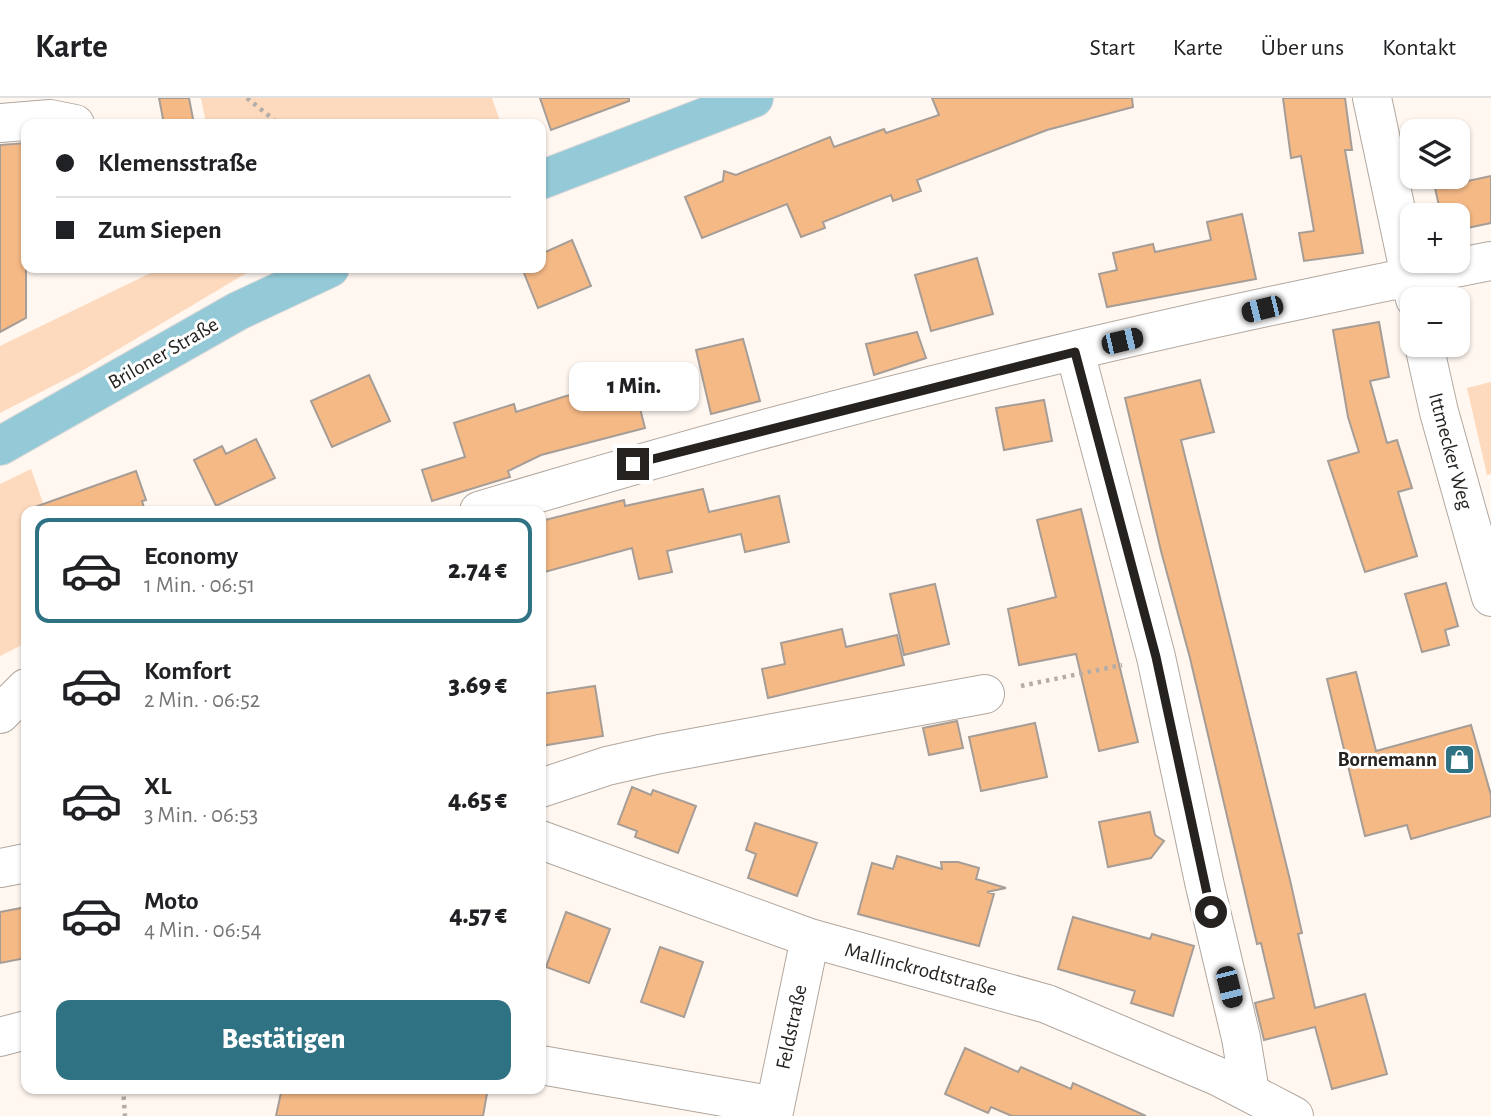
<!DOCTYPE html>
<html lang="de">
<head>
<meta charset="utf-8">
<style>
	:root { --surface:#fff; --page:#f6f6f6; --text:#202124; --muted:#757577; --line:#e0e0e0; --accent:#2f7283 }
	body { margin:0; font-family:"Alegreya Sans",sans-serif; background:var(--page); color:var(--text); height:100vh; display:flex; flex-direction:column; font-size:26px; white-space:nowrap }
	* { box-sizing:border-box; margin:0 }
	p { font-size:23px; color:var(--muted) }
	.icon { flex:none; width:38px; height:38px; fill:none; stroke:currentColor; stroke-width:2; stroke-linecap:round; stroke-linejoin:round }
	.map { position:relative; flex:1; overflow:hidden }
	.details { position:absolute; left:21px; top:408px; width:525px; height:588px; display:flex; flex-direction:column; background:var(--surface); border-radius:14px; box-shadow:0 2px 5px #0004 }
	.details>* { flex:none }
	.guide { position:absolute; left:21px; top:21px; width:525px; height:154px; border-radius:14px; box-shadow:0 2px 5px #0004; display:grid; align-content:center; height:154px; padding:0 35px; background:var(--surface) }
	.fabs { position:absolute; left:1400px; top:21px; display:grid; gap:14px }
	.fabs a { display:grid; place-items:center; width:70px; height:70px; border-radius:14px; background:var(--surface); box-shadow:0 2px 5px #0004; font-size:35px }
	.end { position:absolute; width:32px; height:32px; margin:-16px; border:9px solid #26221f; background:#fff; box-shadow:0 0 0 4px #fff }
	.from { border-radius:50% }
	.bubble { position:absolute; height:49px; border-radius:14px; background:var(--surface); box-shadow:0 2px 5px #0004; font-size:23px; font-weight:800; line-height:49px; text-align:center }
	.car { position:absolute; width:21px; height:42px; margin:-21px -10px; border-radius:9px; box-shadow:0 0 5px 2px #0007; background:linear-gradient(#222 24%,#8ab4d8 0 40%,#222 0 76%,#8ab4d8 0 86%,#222 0) }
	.guide b { display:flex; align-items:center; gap:24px; height:66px; font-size:26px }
	.guide b+b { border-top:2px solid var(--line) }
	.guide i { width:18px; height:18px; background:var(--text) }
	ul { padding:12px 0 0; list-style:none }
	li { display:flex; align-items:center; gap:21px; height:105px; margin:0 14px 10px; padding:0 21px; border:4px solid transparent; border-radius:14px }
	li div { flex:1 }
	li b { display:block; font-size:26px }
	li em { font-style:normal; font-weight:800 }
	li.current { border-color:var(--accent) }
	li>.icon { width:63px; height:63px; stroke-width:1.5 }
	.button { display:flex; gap:14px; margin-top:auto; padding:14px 35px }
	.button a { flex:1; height:80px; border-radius:14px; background:var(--accent); color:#fff; font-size:28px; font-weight:800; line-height:80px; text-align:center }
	header { display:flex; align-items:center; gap:42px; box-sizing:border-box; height:98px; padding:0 35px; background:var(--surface); border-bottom:2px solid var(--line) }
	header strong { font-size:33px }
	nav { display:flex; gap:38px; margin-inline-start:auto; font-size:24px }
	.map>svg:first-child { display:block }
	.green { fill:#fddabe }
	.building { fill:#f5b986; stroke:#a69d96; stroke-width:2 }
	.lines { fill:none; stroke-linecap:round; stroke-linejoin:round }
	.minor-casing { stroke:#b0a79f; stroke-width:40 }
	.major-casing { stroke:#d8d7d7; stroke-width:40 }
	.path { stroke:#b3aca7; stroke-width:4.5; stroke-dasharray:3.5 5; stroke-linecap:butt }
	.minor { stroke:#fff; stroke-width:38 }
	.major { stroke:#94cad8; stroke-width:38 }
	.route { stroke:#26221f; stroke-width:9 }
	.labels { text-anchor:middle; stroke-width:6; stroke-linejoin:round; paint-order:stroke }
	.street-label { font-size:21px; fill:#26221f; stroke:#fff }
	.poi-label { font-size:21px; font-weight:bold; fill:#26221f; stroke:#fff; text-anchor:end }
</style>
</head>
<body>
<header>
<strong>Karte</strong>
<nav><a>Start</a><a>Karte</a><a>Über uns</a><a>Kontakt</a></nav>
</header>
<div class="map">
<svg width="1491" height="1018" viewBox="0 0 1491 1018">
	<rect width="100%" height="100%" fill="#fff7f0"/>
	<!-- green -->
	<path class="green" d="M201,0H492L501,26H206Z
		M161,170H255L80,274L0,315V248Z
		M1491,284V376L1487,377L1467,290Z
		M31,371L46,413H26V545L0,558V386Z"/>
	<!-- building -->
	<path class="building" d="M159,0H189L194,26H164Z
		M540,0H629V3L551,32Z
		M932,0H1132L1133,9L1047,32L917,82L921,93L893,103L891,97L823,124L825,130L801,139L787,106L702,140L685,99L723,83L724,73L736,77L830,39L834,49L884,31L886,35L939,17Z
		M1283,0H1345L1352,52H1345L1363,155L1304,163L1299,135L1314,133L1301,58L1291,60Z
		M26,45V220L0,234V47Z
		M1491,78V125L1458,132V117H1441L1435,90Z
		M1242,116L1256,181L1107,209L1099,176L1117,172L1113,155L1153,146L1155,154L1211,142L1207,124Z
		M572,142L591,188L538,210L522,170H541V156Z
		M977,160L993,216L931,233L915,177Z
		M1379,224L1389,279L1370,283L1387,345L1397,342L1412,390L1398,394L1417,458L1365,474L1328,363L1359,354L1348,319L1333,232Z
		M917,234L926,260L874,277L866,246Z
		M743,241L760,303L711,316L696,252Z
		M369,277L390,323L332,349L311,303Z
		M1200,282L1214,334L1181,342L1290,782L1302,835L1298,836L1315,910L1365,896L1387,976L1332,991L1315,929L1264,942L1255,905L1274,900L1261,845L1257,846L1190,560L1161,453L1125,300Z
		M633,283L645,330L541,357L508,373L510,379L432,403L422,372L465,359L454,325L514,306L516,314L566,298Z
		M1044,302L1052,343L1004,352L996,310Z
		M256,341L275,380L216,408L194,362L222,348L226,356Z
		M136,373L146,402L142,403L145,413H36L35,409Z
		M703,391L709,414L779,398L789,444L745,454L741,436L667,453L672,474L639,481L632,450L541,475V423L624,402L625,408Z
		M1081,411L1138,644L1099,653L1076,556L1019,567L1008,511L1056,499L1037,422Z
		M1446,485L1458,528L1445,532L1449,547L1422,554L1405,496Z
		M935,486L949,546L904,557L890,496Z
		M842,531L846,549L897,537L904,567L768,600L762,571L785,566L781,545Z
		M1356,574L1376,653L1471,627L1491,697V718L1411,741L1407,727L1365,738L1327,581Z
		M595,588L603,638L541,648V596Z
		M957,623L963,650L929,657L923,630Z
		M1035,625L1047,679L981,693L969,639Z
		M632,689L651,697L653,692L696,708L678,755L635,739L637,733L618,726Z
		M1150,714L1155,737L1164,743L1151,760L1108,769L1099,724Z
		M755,725L817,745L797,798L748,780L756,756L746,752Z
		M897,758L942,771L941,764H958L979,770L976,781L1006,790L987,794L994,796L979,848L858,816L872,765L893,771Z
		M26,809V860L0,865V814Z
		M566,814L610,831L589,885L546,869Z
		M1073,819L1150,841L1152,836L1194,848L1173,918L1131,905L1135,893L1058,871Z
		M660,849L703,864L684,919L641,904Z
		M965,950L1018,974L1021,969L1071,991L1073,985L1146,1018H1012L991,1009L988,1015L945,996Z
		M282,990H488L483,1018H276Z"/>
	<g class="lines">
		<defs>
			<path id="minor" d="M1372,0L1415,201
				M0,25L50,21L75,26
				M1424,247L1439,314L1491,499
				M1075,254L1156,559L1205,788L1241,940L1250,994
				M479,413C811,312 1150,229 1491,163
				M0,616L26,590
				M541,690L607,668L660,656L985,596
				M541,742L810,840L1047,906L1217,978L1294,1018
				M0,770L26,765
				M0,939L26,932
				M541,967L775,1008
				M773,1018L810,840"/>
			<path id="major" d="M541,82L754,0
				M0,348L238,213L330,170"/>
		</defs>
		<!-- minor casing -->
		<use href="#minor" class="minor-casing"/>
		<!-- major casing -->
		<use href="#major" class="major-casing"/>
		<!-- path -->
		<path class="path" d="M247,0L279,26
			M1021,588L1122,567
			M123,990L125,1018"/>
		<!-- minor -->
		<use href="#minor" class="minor"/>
		<!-- major -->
		<use href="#major" class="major"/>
	</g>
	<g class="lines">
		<!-- route -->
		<path class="route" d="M633,366L1075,254L1156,559L1211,814"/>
	</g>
	<!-- icons -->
	<defs>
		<symbol id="shop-square" viewBox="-11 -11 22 22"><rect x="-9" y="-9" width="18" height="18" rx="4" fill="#2f7283" stroke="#fff"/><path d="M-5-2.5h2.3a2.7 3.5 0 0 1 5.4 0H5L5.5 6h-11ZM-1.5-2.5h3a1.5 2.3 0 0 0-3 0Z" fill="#fff"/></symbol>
	</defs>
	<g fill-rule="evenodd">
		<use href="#shop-square" x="1442" y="644" width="35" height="35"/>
	</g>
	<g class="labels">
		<!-- street labels -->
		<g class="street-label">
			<text transform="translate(163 255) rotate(-30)" y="7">Briloner Straße</text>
			<text transform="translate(1451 353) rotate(75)" y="7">Ittmecker Weg</text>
			<text transform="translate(921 871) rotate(15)" y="7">Mallinckrodtstraße</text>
			<text transform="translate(791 929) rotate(-78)" y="7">Feldstraße</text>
		</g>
		<!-- poi labels -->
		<g class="poi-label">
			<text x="1437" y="668">Bornemann</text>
		</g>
	</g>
</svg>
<div class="fabs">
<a><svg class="icon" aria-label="layers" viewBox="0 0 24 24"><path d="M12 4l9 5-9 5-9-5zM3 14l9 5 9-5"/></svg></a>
<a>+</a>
<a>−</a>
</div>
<i class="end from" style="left:1211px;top:814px"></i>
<i class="end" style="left:633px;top:366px"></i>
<div class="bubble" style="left:569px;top:264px;width:130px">1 Min.</div>
<i class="car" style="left:1262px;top:211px;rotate:256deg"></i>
<i class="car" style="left:1122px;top:243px;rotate:77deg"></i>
<i class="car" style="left:1229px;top:889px;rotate:166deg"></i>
<div class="guide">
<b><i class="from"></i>Klemensstraße</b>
<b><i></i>Zum Siepen</b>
</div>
<section class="details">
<ul>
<li class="current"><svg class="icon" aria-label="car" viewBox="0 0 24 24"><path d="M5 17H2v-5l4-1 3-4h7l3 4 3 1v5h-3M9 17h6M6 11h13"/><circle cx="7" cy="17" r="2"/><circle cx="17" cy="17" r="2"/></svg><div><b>Economy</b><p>1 Min. · 06:51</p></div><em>2.74 €</em></li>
<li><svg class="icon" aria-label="car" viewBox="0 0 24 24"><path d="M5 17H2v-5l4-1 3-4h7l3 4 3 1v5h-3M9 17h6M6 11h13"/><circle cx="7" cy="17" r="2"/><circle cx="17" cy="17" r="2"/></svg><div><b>Komfort</b><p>2 Min. · 06:52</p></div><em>3.69 €</em></li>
<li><svg class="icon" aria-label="car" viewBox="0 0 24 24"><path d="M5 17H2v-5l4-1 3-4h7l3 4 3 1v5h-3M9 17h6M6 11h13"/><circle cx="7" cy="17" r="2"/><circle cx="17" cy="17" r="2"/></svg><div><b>XL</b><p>3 Min. · 06:53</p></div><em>4.65 €</em></li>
<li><svg class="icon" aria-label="car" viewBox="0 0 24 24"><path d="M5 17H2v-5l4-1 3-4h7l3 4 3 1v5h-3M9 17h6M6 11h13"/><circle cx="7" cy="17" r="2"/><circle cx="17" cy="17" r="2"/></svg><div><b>Moto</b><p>4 Min. · 06:54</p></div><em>4.57 €</em></li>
</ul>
<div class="button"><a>Bestätigen</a></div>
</section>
</div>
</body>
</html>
